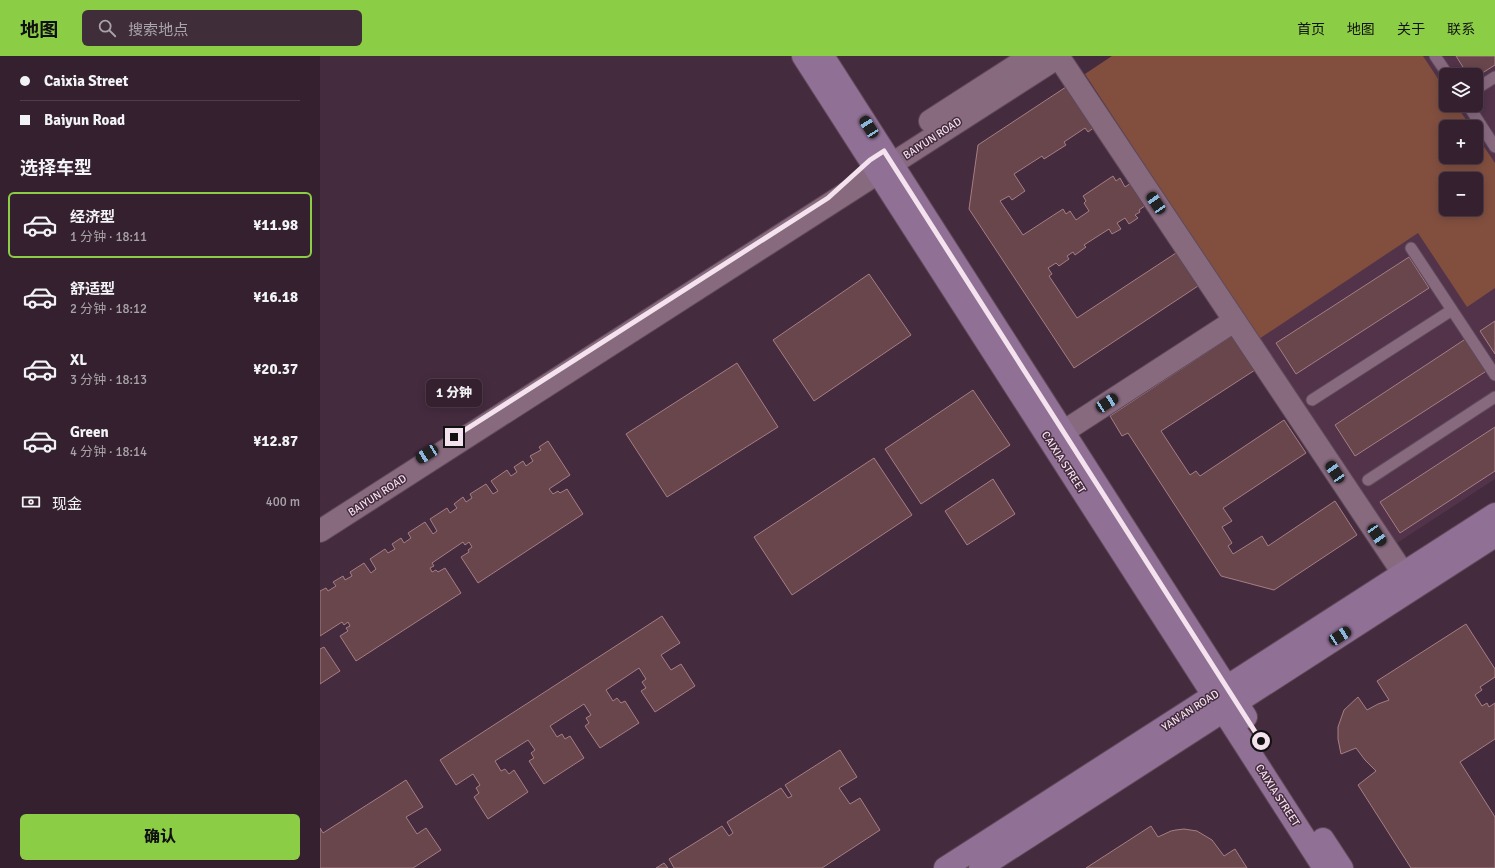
<!DOCTYPE html>
<html lang="zh">
<head>
<meta charset="utf-8">
<style>
	:root { --surface:#34202e; --page:#3f2d3a; --text:#f1f3f6; --muted:#a9a3aa; --line:#4e3e4a; --accent:#8bce46 }
	body { margin:0; font-family:Signika,"Noto Sans SC",sans-serif; background:var(--page); color:var(--text); height:100vh; display:flex; flex-direction:column; font-size:15px; white-space:nowrap }
	* { box-sizing:border-box; margin:0 }
	p { font-size:13px; color:var(--muted) }
	.icon { flex:none; width:22px; height:22px; fill:none; stroke:currentColor; stroke-width:2; stroke-linecap:round; stroke-linejoin:round }
	.map { position:relative; flex:1; overflow:hidden }
	.drawer { display:flex; flex-direction:column; background:var(--surface); width:320px }
	.drawer>* { flex:none }
	.banner { display:grid; align-content:center; height:88px; padding:0 20px; background:var(--surface) }
	.controls { position:absolute; left:1119px; top:12px; display:grid; gap:8px }
	.controls a { display:grid; place-items:center; width:44px; height:44px; border-radius:6px; background:var(--surface); box-shadow:0 2px 10px #0003,0 0 0 1px var(--line); font-size:20px }
	.end { position:absolute; width:18px; height:18px; margin:-9px; border:5px solid #f4e2ee; background:#111; box-shadow:0 0 0 2px #111 }
	.from { border-radius:50% }
	.bubble { position:absolute; height:28px; border-radius:6px; background:var(--surface); box-shadow:0 2px 10px #0003,0 0 0 1px var(--line); font-size:13px; font-weight:800; line-height:28px; text-align:center }
	.car { position:absolute; width:12px; height:24px; margin:-12px -6px; border-radius:5px; box-shadow:0 0 3px 1px #0007; background:linear-gradient(#222 24%,#8ab4d8 0 40%,#222 0 76%,#8ab4d8 0 86%,#222 0) }
	.banner b { display:flex; align-items:center; gap:14px; height:38px; font-size:15px }
	.banner b+b { border-top:1px solid var(--line) }
	.banner i { width:10px; height:10px; background:var(--text) }
	ul { padding:0; list-style:none }
	li { display:flex; align-items:center; gap:12px; height:66px; margin:0 8px 6px; padding:0 12px; border:2px solid transparent; border-radius:6px }
	li div { flex:1 }
	li b { display:block; font-size:15px }
	li em { font-style:normal; font-weight:800 }
	li.selected { border-color:var(--accent) }
	li>.icon { width:36px; height:36px; stroke-width:1.5 }
	h2 { padding:0 20px; font-size:18px; line-height:48px }
	.pay { display:flex; align-items:center; gap:10px; height:44px; padding:0 20px; font-size:15px }
	.pay p { margin-inline-start:auto }
	.action { display:flex; gap:8px; margin-top:auto; padding:8px 20px }
	.action a { flex:1; height:46px; border-radius:6px; background:var(--accent); color:#111; font-size:16px; font-weight:800; line-height:46px; text-align:center }
	header { display:flex; align-items:center; gap:24px; box-sizing:border-box; height:56px; padding:0 20px; background:var(--accent); color:#111 }
	header strong { font-size:19px }
	nav { display:flex; gap:22px; margin-inline-start:auto; font-size:14px }
	.search { width:280px; height:36px; background:var(--page); display:flex; align-items:center; gap:10px; box-sizing:border-box; padding:0 14px; border-radius:6px; color:var(--muted); font-size:15px }
	main { display:flex; flex:1; min-height:0 }
	.map>svg:first-child { display:block }
	.built { fill:#52334a; fill-rule:evenodd }
	.green { fill:#824f3f; fill-rule:evenodd }
	.building { fill:#69464c; stroke:#a57e84 }
	.lines { fill:none; stroke-linecap:round; stroke-linejoin:round }
	.service-casing { stroke:#5f4959; stroke-width:13 }
	.minor-casing { stroke:#5f4959; stroke-width:24 }
	.tertiary-casing { stroke:#5f4959; stroke-width:24 }
	.secondary-casing { stroke:#5f4959; stroke-width:24 }
	.service { stroke:#886a7f; stroke-width:11 }
	.minor { stroke:#886a7f; stroke-width:22 }
	.tertiary { stroke:#886a7f; stroke-width:22 }
	.secondary { stroke:#907095; stroke-width:22 }
	.route { stroke:#f4e2ee; stroke-width:5 }
	.labels { text-anchor:middle; stroke-width:3; stroke-linejoin:round; paint-order:stroke }
	.street-label { font-size:11px; fill:#f4e2ee; stroke:#452b3e }
</style>
</head>
<body>
<header>
<strong>地图</strong>
<div class="search"><svg class="icon" aria-label="search" viewBox="0 0 24 24"><circle cx="10" cy="10" r="6"/><path d="M15 15l6 6"/></svg>搜索地点</div>
<nav><a>首页</a><a>地图</a><a>关于</a><a>联系</a></nav>
</header>
<main>
<section class="drawer">
<div class="banner">
<b><i class="from"></i>Caixia Street</b>
<b><i></i>Baiyun Road</b>
</div>
<h2>选择车型</h2>
<ul>
<li class="selected"><svg class="icon" aria-label="car" viewBox="0 0 24 24"><path d="M5 17H2v-5l4-1 3-4h7l3 4 3 1v5h-3M9 17h6M6 11h13"/><circle cx="7" cy="17" r="2"/><circle cx="17" cy="17" r="2"/></svg><div><b>经济型</b><p>1 分钟 · 18:11</p></div><em>¥11.98</em></li>
<li><svg class="icon" aria-label="car" viewBox="0 0 24 24"><path d="M5 17H2v-5l4-1 3-4h7l3 4 3 1v5h-3M9 17h6M6 11h13"/><circle cx="7" cy="17" r="2"/><circle cx="17" cy="17" r="2"/></svg><div><b>舒适型</b><p>2 分钟 · 18:12</p></div><em>¥16.18</em></li>
<li><svg class="icon" aria-label="car" viewBox="0 0 24 24"><path d="M5 17H2v-5l4-1 3-4h7l3 4 3 1v5h-3M9 17h6M6 11h13"/><circle cx="7" cy="17" r="2"/><circle cx="17" cy="17" r="2"/></svg><div><b>XL</b><p>3 分钟 · 18:13</p></div><em>¥20.37</em></li>
<li><svg class="icon" aria-label="car" viewBox="0 0 24 24"><path d="M5 17H2v-5l4-1 3-4h7l3 4 3 1v5h-3M9 17h6M6 11h13"/><circle cx="7" cy="17" r="2"/><circle cx="17" cy="17" r="2"/></svg><div><b>Green</b><p>4 分钟 · 18:14</p></div><em>¥12.87</em></li>
</ul>
<div class="pay"><svg class="icon" aria-label="cash" viewBox="0 0 24 24"><path d="M3 7h18v10H3z"/><circle cx="12" cy="12" r="2"/></svg>现金<p>400 m</p></div>
<div class="action"><a>确认</a></div>
</section>
<div class="map">
<svg width="1175" height="812" viewBox="0 0 1175 812">
	<rect width="100%" height="100%" fill="#452b3e"/>
	<!-- built -->
	<path class="built" d="M792,0H1175V423L1074,489L765,18ZM1126,19H1156V49H1126ZM1126,71H1156V101H1126ZM1126,123H1156V153H1126Z"/>
	<!-- green -->
	<path class="green" d="M792,0H1103L1126,35V49H1136L1151,71H1126V101H1156V79L1175,107V232L1147,251L1098,177L939,283L765,18ZM1126,123H1156V153H1126Z"/>
	<!-- building -->
	<path class="building" d="M1136,0H1175V9L1156,21V19H1148Z
		M752,27L779,68L768,76L765,72L744,86L746,89L724,103L722,100L694,118L705,135L692,144L689,140L680,145L703,179L743,153L746,158L750,155L756,164L769,155L764,147L766,145L763,140L793,120L796,125L800,122L805,131L814,125L829,147L819,154L820,156L815,159L818,162L809,168L805,162L797,167L801,173L792,178L789,173L764,189L766,191L755,199L753,196L747,200L749,203L739,210L736,207L728,212L732,218L729,220L757,262L859,195L881,228L754,312L649,153L658,89Z
		M1089,201L1109,232L976,318L956,287Z
		M549,218L591,279L494,345L453,284Z
		M1175,265V298L1160,275Z
		M913,279L935,314L841,375L870,419L876,415L880,420L964,364L986,397L903,452L912,465L902,471L912,487L908,490L913,498L942,480L948,490L1015,445L1037,479L954,534L901,520L808,377L802,380L790,360Z
		M1147,282L1168,314L1035,400L1015,369Z
		M417,307L458,371L347,441L306,378Z
		M653,334L690,389L601,448L565,393Z
		M1175,371V415L1080,477L1060,446Z
		M228,385L250,419L229,433L233,438L238,435L240,437L247,433L263,458L158,527L141,501L149,496L148,494L152,491L149,486L145,489L143,486L112,507L114,510L110,512L112,516L116,514L118,516L125,512L141,537L36,605L20,580L28,575L26,572L30,570L28,566L24,569L22,566L0,580V535L6,532L8,535L16,530L13,526L23,520L25,524L32,520L30,516L44,507L51,517L56,513L50,503L65,493L68,497L75,493L72,488L81,482L84,487L91,482L88,477L105,466L113,478L117,475L110,463L127,452L130,457L137,452L134,448L143,441L146,446L152,442L150,438L166,428L173,438L178,435L171,425L187,414L191,420L197,416L194,411L203,405L206,410L213,405L210,400L221,394L219,391Z
		M554,402L592,459L472,539L434,481Z
		M673,423L695,458L647,489L625,455Z
		M342,560L360,587L341,599L351,614L361,608L375,630L335,656L321,635L326,632L322,626L326,623L319,612L286,634L293,645L297,642L301,647L305,645L319,667L280,692L265,670L269,667L266,662L271,659L264,648L230,670L237,681L242,678L245,683L250,680L264,702L224,728L209,705L214,702L211,697L215,694L208,684L175,705L181,715L185,713L189,718L194,714L208,736L168,763L154,741L159,737L156,732L160,729L153,718L136,729L120,704Z
		M1146,568L1175,613V621L1160,631L1162,634L1155,639L1162,650L1167,647L1169,651L1175,647V683L1140,706L1175,761V812H1091L1038,729L1056,715L1045,704L1036,692L1021,698L1018,683V671L1024,654L1038,641L1047,654L1058,648L1069,644L1057,625Z
		M4,591L20,615L0,628V593Z
		M520,694L537,721L519,732L530,748L540,742L560,774L502,812H354L349,803L402,770L409,780L413,777L407,766L461,732L468,742L472,740L465,729Z
		M86,724L103,751L86,761L97,778L106,772L121,794L93,812H0V772L3,777Z
		M831,770L838,781L851,775L856,774L864,773L877,775L892,784L904,800L915,793L927,812H766Z
		M344,807L348,812H336Z"/>
	<g class="lines">
		<defs>
			<path id="service" d="M1115,0L1128,19
				M1156,33L1175,21
				M1148,49L1175,91
				M1091,192L1175,319
				M992,344L1132,254
				M1048,424L1175,341"/>
			<path id="minor" d="M738,0L1083,517
				M743,376L914,265"/>
			<path id="tertiary" d="M610,65L711,0
				M0,475L740,0"/>
			<path id="secondary" d="M483,0L1004,812
				M503,0L926,661
				M1003,783L1022,812
				M625,812L1175,458
				M660,812L1175,480"/>
		</defs>
		<!-- service casing -->
		<use href="#service" class="service-casing"/>
		<!-- minor casing -->
		<use href="#minor" class="minor-casing"/>
		<!-- tertiary casing -->
		<use href="#tertiary" class="tertiary-casing"/>
		<!-- secondary casing -->
		<use href="#secondary" class="secondary-casing"/>
		<!-- service -->
		<use href="#service" class="service"/>
		<!-- minor -->
		<use href="#minor" class="minor"/>
		<!-- tertiary -->
		<use href="#tertiary" class="tertiary"/>
		<!-- secondary -->
		<use href="#secondary" class="secondary"/>
	</g>
	<g class="lines">
		<!-- route -->
		<path class="route" d="M134,381L508,142L550,104L564,95L941,685"/>
	</g>
	<g class="labels">
		<!-- street labels -->
		<g class="street-label">
			<text transform="translate(612 82) rotate(-33)" y="4">BAIYUN ROAD</text>
			<text transform="translate(744 406) rotate(57)" y="4">CAIXIA STREET</text>
			<text transform="translate(57 439) rotate(-33)" y="4">BAIYUN ROAD</text>
			<text transform="translate(870 654) rotate(-33)" y="4">YAN'AN ROAD</text>
			<text transform="translate(958 739) rotate(57)" y="4">CAIXIA STREET</text>
		</g>
	</g>
</svg>
<div class="controls">
<a><svg class="icon" aria-label="layers" viewBox="0 0 24 24"><path d="M12 4l9 5-9 5-9-5zM3 14l9 5 9-5"/></svg></a>
<a>+</a>
<a>−</a>
</div>
<i class="end from" style="left:941px;top:685px"></i>
<i class="end" style="left:134px;top:381px"></i>
<div class="bubble" style="left:106px;top:323px;width:56px">1 分钟</div>
<i class="car" style="left:549px;top:71px;rotate:327deg"></i>
<i class="car" style="left:836px;top:147px;rotate:326deg"></i>
<i class="car" style="left:787px;top:347px;rotate:57deg"></i>
<i class="car" style="left:107px;top:398px;rotate:238deg"></i>
<i class="car" style="left:1015px;top:416px;rotate:326deg"></i>
<i class="car" style="left:1057px;top:479px;rotate:146deg"></i>
<i class="car" style="left:1020px;top:580px;rotate:57deg"></i>
</div>
</main>
</body>
</html>
